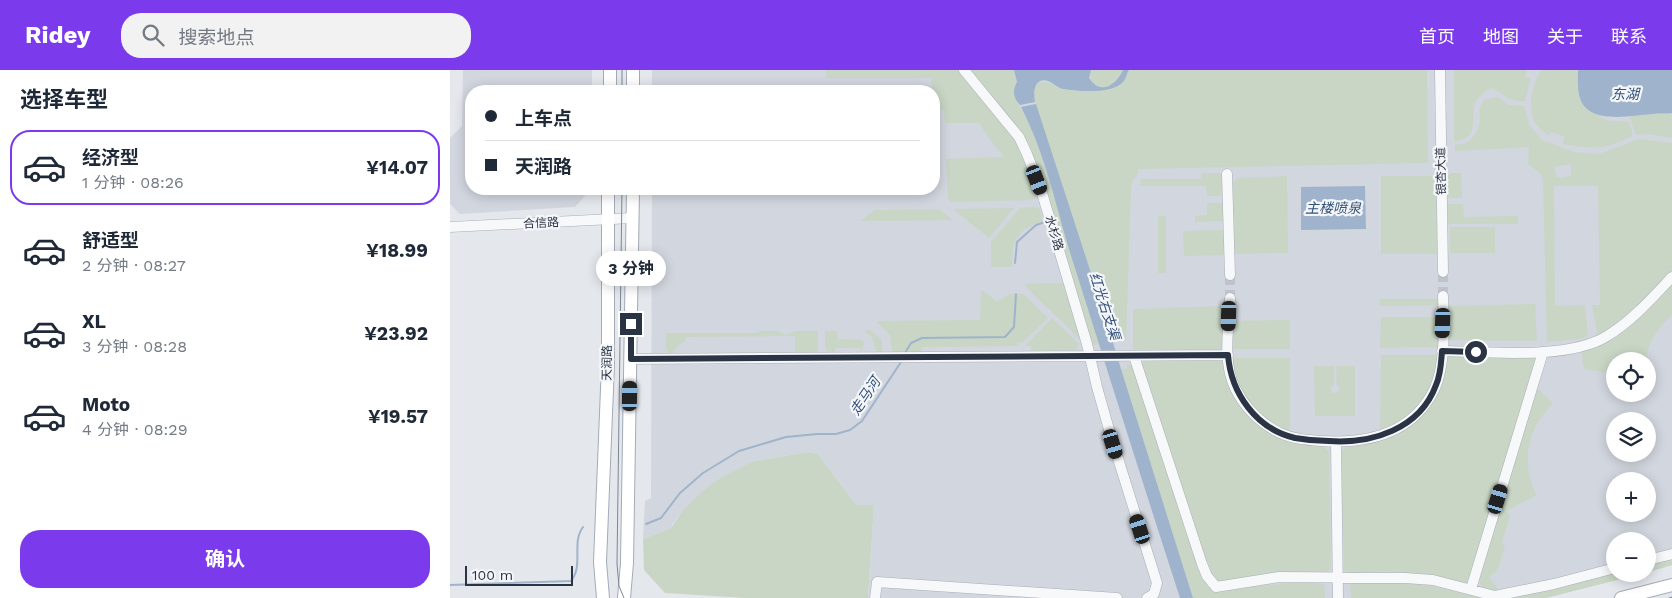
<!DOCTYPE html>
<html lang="zh">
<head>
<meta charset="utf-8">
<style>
	:root { --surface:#fff; --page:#f2f2f3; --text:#1f2937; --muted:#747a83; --line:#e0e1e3; --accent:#7c3aed }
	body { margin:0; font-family:"Work Sans","Noto Sans SC",sans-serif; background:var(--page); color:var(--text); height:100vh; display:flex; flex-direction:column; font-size:19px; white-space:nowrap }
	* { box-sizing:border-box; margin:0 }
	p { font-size:16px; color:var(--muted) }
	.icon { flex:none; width:28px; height:28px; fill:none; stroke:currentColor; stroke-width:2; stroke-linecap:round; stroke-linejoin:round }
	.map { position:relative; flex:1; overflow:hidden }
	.details { display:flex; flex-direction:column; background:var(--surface); width:450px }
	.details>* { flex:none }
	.banner { position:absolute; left:15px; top:15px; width:475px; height:110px; border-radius:20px; box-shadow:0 2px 12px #0003; display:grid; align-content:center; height:110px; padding:0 20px; background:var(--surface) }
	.controls { position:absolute; left:1156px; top:282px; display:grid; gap:10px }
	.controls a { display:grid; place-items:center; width:50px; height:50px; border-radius:50%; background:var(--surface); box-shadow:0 2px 12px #0003; font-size:25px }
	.scale { position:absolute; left:15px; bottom:12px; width:108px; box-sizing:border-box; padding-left:5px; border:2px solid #2b3445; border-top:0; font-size:14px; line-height:18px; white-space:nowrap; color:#2b3445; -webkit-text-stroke:4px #f4f6f9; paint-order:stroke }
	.end { position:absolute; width:22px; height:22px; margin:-11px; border:6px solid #2b3445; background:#fff; box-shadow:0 0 0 2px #fff }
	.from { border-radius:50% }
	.bubble { position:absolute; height:35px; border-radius:18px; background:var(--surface); box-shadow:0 2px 12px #0003; font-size:16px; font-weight:700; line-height:35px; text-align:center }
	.car { position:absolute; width:15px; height:30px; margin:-15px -8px; border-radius:6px; box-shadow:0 0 4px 1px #0007; background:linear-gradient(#222 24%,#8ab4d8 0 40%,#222 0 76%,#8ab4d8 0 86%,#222 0) }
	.banner b { display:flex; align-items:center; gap:18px; height:48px; font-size:19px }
	.banner b+b { border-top:1px solid var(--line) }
	.banner i { width:12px; height:12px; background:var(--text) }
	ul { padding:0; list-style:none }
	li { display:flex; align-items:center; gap:15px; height:75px; margin:0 10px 8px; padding:0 10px; border:2px solid transparent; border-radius:20px }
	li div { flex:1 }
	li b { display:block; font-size:19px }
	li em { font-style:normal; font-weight:700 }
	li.on { border-color:var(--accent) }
	li>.icon { width:45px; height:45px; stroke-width:1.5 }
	h2 { padding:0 20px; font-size:22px; line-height:60px }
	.button { display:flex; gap:10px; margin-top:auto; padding:10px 20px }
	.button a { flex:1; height:58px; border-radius:20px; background:var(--accent); color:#fff; font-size:20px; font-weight:700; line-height:58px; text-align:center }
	header { display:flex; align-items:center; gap:30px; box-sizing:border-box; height:70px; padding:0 25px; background:var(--accent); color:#fff }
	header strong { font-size:24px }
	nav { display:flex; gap:28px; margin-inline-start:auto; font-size:18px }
	.search { width:350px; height:45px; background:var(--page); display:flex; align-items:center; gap:12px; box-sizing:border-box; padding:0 18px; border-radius:20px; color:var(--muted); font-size:19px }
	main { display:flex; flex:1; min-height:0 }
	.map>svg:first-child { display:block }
	.built { fill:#d2d6de; fill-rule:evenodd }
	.green { fill:#c9d6c5; fill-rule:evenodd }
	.water { fill:#9fb4cc }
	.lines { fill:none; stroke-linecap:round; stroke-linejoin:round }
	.stream { stroke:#9fb4cc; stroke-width:2 }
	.minor-tunnel { stroke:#bfc3cb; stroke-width:10; stroke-dasharray:10 5; stroke-linecap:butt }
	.minor-casing { stroke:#a9aeb7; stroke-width:11 }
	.major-casing { stroke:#a3abb8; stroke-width:14 }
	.minor { stroke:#f7f8fa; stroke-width:10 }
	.major { stroke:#fff; stroke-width:12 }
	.tram { stroke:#7d8696; stroke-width:1 }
	.route { stroke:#2b3445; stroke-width:6 }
	.labels { text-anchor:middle; stroke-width:4.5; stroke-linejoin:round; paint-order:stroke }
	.street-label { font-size:12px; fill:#2b3445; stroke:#f4f6f9 }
	.water-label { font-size:14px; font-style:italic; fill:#34527a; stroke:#f4f6f9 }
</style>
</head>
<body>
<header>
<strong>Ridey</strong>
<div class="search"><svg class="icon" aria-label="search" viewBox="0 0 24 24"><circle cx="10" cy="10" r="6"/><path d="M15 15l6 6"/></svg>搜索地点</div>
<nav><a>首页</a><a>地图</a><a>关于</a><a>联系</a></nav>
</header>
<main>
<section class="details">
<h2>选择车型</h2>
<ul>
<li class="on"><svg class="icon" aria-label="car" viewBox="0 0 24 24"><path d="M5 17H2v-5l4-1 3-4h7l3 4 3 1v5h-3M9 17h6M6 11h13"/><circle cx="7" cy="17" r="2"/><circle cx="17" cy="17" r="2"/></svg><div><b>经济型</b><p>1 分钟 · 08:26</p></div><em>¥14.07</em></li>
<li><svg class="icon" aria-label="car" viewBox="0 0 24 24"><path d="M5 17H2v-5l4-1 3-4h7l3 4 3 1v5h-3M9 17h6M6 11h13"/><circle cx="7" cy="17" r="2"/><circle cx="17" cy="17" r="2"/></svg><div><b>舒适型</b><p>2 分钟 · 08:27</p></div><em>¥18.99</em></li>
<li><svg class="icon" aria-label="car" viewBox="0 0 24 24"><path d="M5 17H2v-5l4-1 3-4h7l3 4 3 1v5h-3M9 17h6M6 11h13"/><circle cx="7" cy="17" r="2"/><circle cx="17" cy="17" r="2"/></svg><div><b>XL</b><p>3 分钟 · 08:28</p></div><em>¥23.92</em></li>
<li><svg class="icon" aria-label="car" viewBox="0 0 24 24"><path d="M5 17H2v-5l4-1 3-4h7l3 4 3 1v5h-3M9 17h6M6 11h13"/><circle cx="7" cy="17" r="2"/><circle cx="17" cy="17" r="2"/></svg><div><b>Moto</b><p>4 分钟 · 08:29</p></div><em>¥19.57</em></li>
</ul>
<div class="button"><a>确认</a></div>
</section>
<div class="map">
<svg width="1222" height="528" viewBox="0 0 1222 528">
	<rect width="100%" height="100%" fill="#e4e7ec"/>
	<!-- built -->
	<path class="built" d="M13,0H142V21H21V119H141L125,137L10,144L0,134V68L12,56Z
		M202,0H1222V495L1198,502V471H1165V504H1190L1096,528H418L424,435H406L368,384L358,382L304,391L244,429L233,440L222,455L221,458L193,469L195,431L201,428L202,119H484V21H202ZM1165,291H1198V324H1165ZM1165,351H1198V384H1165ZM1165,411H1198V444H1165Z"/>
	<!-- green -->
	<path class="green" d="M376,0H510L567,72L576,89L588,126L581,130L501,132L498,129L496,89L554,87L538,67L529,53H495L494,40H484V21H482L481,8H376Z
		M519,0H564L567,12L564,27L582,58L608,137L620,182L649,274L641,275L587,98Z
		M641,0H673C666,16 651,25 639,8Z
		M679,0H977L978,93L688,99V104L683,110L681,117L676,270L663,268L589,47L583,23L588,13C599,9 603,17 613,19L655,20L674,11Z
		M1004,0H1077L1075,7L1081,8L1075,31C1054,31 1057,24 1041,18C1036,21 1029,25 1026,31C1018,44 1033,70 1004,71Z
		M1091,0H1128C1128,14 1126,35 1142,42C1145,43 1150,44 1154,45L1150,47C1158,52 1168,51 1178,51L1182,61V66C1152,81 1144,79 1112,74L1115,67L1101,62L1098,65C1074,52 1079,20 1091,0Z
		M1048,27L1058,35L1074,36L1080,56L1092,70L1124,82L1149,84L1189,69L1222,73V200L1177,246L1149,266L1147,264L1142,235H1150L1148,116H1104L1105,236L1135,235L1138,266L1130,269L1097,272L1093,110L1090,103L1078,94L1079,77L1005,81V75C1020,75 1028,64 1030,49C1030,45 1028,41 1030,37C1031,35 1033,33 1034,30ZM1121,94V106L1107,108L1104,97Z
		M1222,43V68L1199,64L1186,65L1179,46Z
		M752,103H773L774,126H757L756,116H690L691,109H751Z
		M998,103H1011L1012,128H998Z
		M837,106L838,183L783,184L781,118L783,112L789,108Z
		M931,106H982L985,110L988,184H931Z
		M757,133H774L775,151L745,152V146L757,145Z
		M998,134H1013L1014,147L1068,146V154H998Z
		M585,137L589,138L593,151C566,160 562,170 562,197H541V172L570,138Z
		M564,138L539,168L503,139Z
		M489,139L503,150L410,151L425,140Z
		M708,146H716V203H708Z
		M1000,157H1045V183H1000Z
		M776,160V185L734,186L733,161Z
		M614,213L631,270L575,216V214Z
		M1222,214V245C1209,256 1197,274 1196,291H1165V304L1134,299L1131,281L1150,275L1166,267Z
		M531,221H534L547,232L559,224H573L598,248L573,272L567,273V276L472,277L471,282H442L440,265L428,253V251L530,250Z
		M930,229H989V235L930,236Z
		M1085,234L1087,271L999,270L997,266L999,236Z
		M773,236L774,272L772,278L768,280H683V239Z
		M931,247H987L988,277L930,278Z
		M602,248L629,274L626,280L581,281V276H575Z
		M840,250V279H782L781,251Z
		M420,260L432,270V283H428L424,276L422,267L414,261Z
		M309,261H328L335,265L346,261H368V281L366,283L345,282V266L235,267V272L228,275L222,284H219L216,277V263H309Z
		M375,261H387L388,269L412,270L414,274L411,283L410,278H385V283H379L375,277Z
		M931,285H988C978,334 972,338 930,363Z
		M998,286H1085L1087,290L1021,510L1017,513L969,504L937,501L900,503L894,500L891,383L895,378C926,373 964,364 982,333C990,319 994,302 998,286Z
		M769,288L772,291C782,324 792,349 824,365C832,369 838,372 846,374C860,376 867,371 879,381L881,499L874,503L772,513L767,511L760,502L692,294L694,290Z
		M783,288H840V363C833,359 824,357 818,352C797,337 783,313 783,288Z
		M676,295H683L756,511L796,517L853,512L874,514L875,528H743L671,299H677Z
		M864,296H884V316H881L882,323L889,322V316H887L886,296H905V346H865Z
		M1087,318L1103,333C1098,339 1092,345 1088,352C1075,373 1074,404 1087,425L1056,441L1060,446L1052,472L1055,476L1047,501L1039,507L1049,521L1036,520L1031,517L1029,507Z
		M358,382L368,384L406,435H424L418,528H295L215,523L194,500L193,469L221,458L233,440L244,429L264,412L284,401L304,391Z
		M1222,489V495L1198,502V495Z
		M1165,503L1190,504L1096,528H1062Z
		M900,512L968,513L1033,528H901Z"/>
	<!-- water -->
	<path class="water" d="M564,0H641L639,8C651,26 666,15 673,0H679C677,3 676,8 674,11C662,25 629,21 613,19C607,18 604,13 598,11C584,7 583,23 585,32L570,35C563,28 562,21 567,12Z
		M1128,0H1222V43C1216,44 1209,43 1203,44C1183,45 1142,55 1131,31C1127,22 1128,10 1128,0Z
		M586,34L656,249L671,299L743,528H730C694,417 659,306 624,195C607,143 597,87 571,37Z
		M915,116L916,159L851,160V117Z"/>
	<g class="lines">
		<!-- stream -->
		<path class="stream" d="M565,193L567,172L586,155L595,152
			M455,283L461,273L472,268L555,267L564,257L566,224
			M196,454L211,448L230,423L253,403L289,381L336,367L367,364H386L400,360L412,351L451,292
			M0,515L121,511C134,495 121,473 133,457"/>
		<!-- minor-tunnel -->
		<path class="minor-tunnel" d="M993,202V226
			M780,205V228"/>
		<defs>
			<path id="minor" d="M514,0L569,67L577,84L592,123L637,274L647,317L660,363L707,513L704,524L697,528
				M990,0L993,202
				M777,104L780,205
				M0,157L182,148
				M780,228C779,257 772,291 785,318C795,338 810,353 830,363C843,369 857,370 871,371C917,374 962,364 984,320C996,295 994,253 993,226
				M992,281C1038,282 1119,290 1157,266C1182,251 1202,228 1222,207
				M684,286L752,494L757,506L766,517L829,507L955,508L983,510L1045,526L1104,514L1165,498
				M181,289L778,285
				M886,372L888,528
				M1198,490L1222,484
				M1021,519L1093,282
				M425,528L427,512L667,528"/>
			<path id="major" d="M160,21V0
				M183,21V0
				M153,528L150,492L158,294V119
				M174,528L177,493L183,119
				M1171,528L1222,515"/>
		</defs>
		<!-- minor casing -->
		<use href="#minor" class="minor-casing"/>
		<!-- major casing -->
		<use href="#major" class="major-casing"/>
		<!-- minor -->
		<use href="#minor" class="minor"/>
		<!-- major -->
		<use href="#major" class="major"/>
		<!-- tram -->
		<path class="tram" d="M172,21V0
			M172,119L167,494L169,516L174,528
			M1219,528L1222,527"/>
	</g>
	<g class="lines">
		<!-- route -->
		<path class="route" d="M181,254V289L778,285C781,323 806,359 845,368C856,370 868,371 879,371C922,374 970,359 986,315C991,304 991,293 992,281L1026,282"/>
	</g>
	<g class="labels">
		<!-- street labels -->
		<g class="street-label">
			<text transform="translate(991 101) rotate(-91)" y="4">银杏大道</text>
			<text transform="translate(91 153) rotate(-3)" y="4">合信路</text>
			<text transform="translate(604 163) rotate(73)" y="4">水杉路</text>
			<text transform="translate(157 293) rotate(-89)" y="4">天润路</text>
		</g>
		<!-- water labels -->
		<g class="water-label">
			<text x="1175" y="29">东湖</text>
			<text x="883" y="143">主楼喷泉</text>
			<text transform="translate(655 236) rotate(72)" y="5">红光右支渠</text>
			<text transform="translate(415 326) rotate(-56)" y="5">走马河</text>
		</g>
	</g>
</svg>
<div class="controls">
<a><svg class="icon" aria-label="locate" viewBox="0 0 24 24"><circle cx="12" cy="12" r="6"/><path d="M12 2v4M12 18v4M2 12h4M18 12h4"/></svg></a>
<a><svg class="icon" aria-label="layers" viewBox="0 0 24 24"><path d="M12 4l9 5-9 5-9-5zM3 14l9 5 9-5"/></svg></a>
<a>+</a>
<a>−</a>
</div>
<div class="scale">100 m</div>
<i class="end from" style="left:1026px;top:282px"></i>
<i class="end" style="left:181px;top:254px"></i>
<div class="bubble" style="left:146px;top:181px;width:70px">3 分钟</div>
<i class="car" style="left:587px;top:110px;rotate:159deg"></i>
<i class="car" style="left:779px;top:246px;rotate:182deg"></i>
<i class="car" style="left:993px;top:253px;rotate:182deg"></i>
<i class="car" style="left:180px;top:326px;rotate:1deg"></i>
<i class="car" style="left:663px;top:374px;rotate:163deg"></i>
<i class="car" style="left:1048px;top:429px;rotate:17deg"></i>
<i class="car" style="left:690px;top:459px;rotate:342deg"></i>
<div class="banner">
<b><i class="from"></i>上车点</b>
<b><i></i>天润路</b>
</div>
</div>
</main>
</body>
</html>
